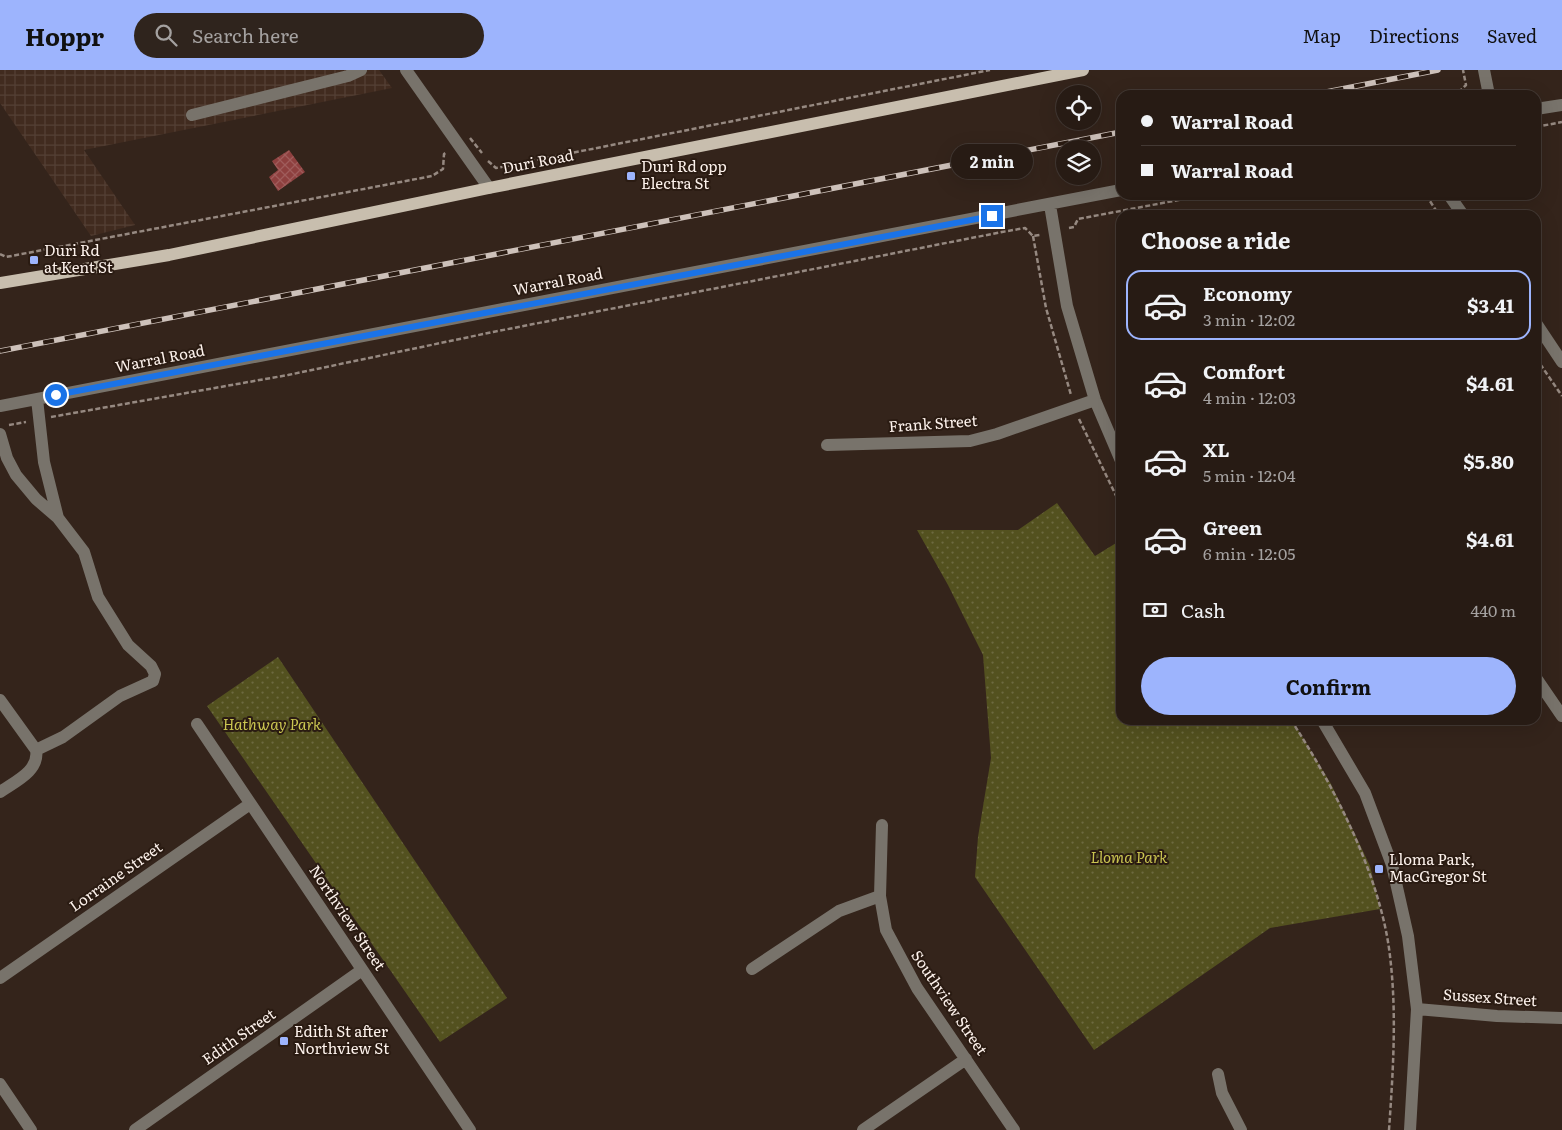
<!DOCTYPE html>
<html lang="en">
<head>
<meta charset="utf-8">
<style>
	:root { --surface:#271b14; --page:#2f241d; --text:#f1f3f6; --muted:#a4a1a0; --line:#433934; --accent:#9db4fd }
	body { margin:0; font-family:Literata,serif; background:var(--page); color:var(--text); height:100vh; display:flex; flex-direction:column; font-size:19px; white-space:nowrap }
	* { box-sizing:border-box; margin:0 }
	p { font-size:16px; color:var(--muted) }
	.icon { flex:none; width:28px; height:28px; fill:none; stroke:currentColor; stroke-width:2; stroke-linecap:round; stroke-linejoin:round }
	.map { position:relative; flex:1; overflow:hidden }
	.details { position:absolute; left:1116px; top:140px; width:425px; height:515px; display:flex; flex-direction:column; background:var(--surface); border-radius:15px; box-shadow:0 5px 20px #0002,0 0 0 1px var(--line) }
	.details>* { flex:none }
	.top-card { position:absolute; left:1116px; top:20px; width:425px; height:110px; border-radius:15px; box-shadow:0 5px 20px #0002,0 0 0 1px var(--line); display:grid; align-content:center; height:110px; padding:0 25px; background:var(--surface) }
	.controls { position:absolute; left:1056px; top:15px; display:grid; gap:10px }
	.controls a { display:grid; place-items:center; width:45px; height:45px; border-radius:50%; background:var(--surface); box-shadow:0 5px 20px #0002,0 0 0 1px var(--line); font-size:25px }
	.end { position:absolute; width:22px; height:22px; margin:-11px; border:6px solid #1a73e8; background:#fff; box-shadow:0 0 0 2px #fff }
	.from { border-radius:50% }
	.bubble { position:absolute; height:35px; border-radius:18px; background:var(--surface); box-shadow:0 5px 20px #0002,0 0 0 1px var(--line); font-size:16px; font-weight:700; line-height:35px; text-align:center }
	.top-card b { display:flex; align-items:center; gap:18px; height:48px; font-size:19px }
	.top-card b+b { border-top:1px solid var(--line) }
	.top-card i { width:12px; height:12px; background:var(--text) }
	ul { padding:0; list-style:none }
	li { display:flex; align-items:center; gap:15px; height:70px; margin:0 10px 8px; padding:0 15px; border:2px solid transparent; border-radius:15px }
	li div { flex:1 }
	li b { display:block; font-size:19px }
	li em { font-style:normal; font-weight:700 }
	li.current { border-color:var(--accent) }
	li>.icon { width:45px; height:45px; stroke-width:1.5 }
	h2 { padding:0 25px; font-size:22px; line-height:60px }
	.pay { display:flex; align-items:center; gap:12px; height:55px; padding:0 25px; font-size:19px }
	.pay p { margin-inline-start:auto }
	.cta { display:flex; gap:10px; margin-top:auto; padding:10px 25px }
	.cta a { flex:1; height:58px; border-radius:30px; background:var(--accent); color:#111; font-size:20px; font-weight:700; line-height:58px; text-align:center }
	header { display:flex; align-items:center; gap:30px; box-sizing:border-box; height:70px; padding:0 25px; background:var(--accent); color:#111 }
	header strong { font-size:24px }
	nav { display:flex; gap:28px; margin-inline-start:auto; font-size:18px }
	.search { width:350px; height:45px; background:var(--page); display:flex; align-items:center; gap:12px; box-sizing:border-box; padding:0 18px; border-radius:28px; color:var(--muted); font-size:19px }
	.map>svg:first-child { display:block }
	.industrial { fill:url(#industrial-grid) }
	.grass { fill:url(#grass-dots) }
	.building { fill:url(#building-cross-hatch) }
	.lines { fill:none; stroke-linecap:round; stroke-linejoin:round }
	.path { stroke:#968981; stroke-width:2.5; stroke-dasharray:5 2.5; stroke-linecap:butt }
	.minor { stroke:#78736b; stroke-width:12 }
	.major { stroke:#c8beae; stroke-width:12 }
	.rail-casing { stroke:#cdc1ba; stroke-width:5.5 }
	.rail { stroke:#2a1b12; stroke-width:4; stroke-dasharray:11; stroke-linecap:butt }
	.route { stroke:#1a73e8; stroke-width:6 }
	.poi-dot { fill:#9db4fd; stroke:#2a1b12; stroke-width:2 }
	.labels { text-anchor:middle; stroke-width:4; stroke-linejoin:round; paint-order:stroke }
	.street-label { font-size:15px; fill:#fdf2ec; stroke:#2a1b12 }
	.poi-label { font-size:15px; fill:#fdf2ec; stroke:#2a1b12; text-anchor:start }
	.park-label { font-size:15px; font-style:italic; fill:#cac551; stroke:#2a1b12 }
</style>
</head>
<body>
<header>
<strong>Hoppr</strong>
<div class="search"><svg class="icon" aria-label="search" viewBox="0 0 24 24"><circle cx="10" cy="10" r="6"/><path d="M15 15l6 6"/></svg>Search here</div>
<nav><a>Map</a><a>Directions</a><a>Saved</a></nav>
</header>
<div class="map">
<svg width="1562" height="1060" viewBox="0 0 1562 1060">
	<defs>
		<pattern id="industrial-grid" width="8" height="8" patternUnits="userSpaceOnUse" patternTransform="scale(1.25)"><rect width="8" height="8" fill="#412b1f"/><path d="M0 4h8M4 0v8" fill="none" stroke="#544035"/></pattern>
		<pattern id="grass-dots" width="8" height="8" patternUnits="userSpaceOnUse" patternTransform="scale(1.25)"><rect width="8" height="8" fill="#53511f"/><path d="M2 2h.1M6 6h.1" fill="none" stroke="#6d6a40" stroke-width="1.8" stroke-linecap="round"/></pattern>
		<pattern id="building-cross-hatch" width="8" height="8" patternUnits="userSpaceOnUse" patternTransform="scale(1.25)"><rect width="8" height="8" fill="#8e403f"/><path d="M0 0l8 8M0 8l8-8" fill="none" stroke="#9f5c5b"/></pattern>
	</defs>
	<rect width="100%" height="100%" fill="#34241b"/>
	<!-- industrial -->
	<path class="industrial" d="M0,0H379L392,18L84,80L135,155L91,166L0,33Z"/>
	<!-- grass -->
	<path class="grass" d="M1057,433L1095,486L1121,470V650H1292L1331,714L1370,796L1380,839L1270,858L1094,980L975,807L978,767L991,688L983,585L948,515L917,460H1018Z
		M278,587L507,928L440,972L207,636Z"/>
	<!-- building -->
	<path class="building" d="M289,80L305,102L278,121L269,107L278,100L272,91Z"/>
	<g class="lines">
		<!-- path -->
		<path class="path" d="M1444,25L1449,21L1461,20L1466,15L1463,0
			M1536,57L1562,52
			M470,68L482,83
			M488,91L496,98L990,0
			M1426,125L1439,145
			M1069,158L1074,157L1078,149L1205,125
			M1033,166L1046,238L1071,325
			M0,184L6,187L432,106L443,99L444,84L447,82
			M1536,288L1562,326
			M51,347L288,305L493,262L1002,162L1025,158L1033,166L1040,165
			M1079,349L1121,436
			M9,355L26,352
			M1291,650C1334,716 1381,807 1390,886C1397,944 1393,1002 1389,1060"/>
		<!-- minor -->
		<path class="minor" d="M406,0L489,118
			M1484,0L1489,25
			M1536,39L1562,35
			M192,45L348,6L361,0
			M1449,125L1463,145
			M1050,135L1067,236L1095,330L1121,391
			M1536,253L1562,292
			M37,329L44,392L58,448
			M0,336L1121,120
			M0,364L7,388L16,405L36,429L58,448L84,482L98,527L128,575L151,596L155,604L153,611L120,626L63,667L36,680L0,630
			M827,375L970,371L997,364L1095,330
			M1536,608L1562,646
			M1322,650L1365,723L1392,795L1408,866L1417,939L1410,1060
			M197,654L470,1060
			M0,722C14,712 40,701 36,680
			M882,755L880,826L886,860L917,918L1014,1060
			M752,899L839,841L880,826
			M0,908L250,734
			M1417,939L1497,946L1562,948
			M1218,1004L1222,1023L1241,1060
			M0,1014L31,1060
			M135,1060L362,900
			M863,1060L966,989"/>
		<!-- major -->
		<path class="major" d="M0,213L169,185L489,118L1083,0"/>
		<defs>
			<path id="rail" d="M1311,25L1438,0
				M0,281L1121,62"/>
		</defs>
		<!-- rail casing -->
		<use href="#rail" class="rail-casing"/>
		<!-- rail -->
		<use href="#rail" class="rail"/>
	</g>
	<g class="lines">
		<!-- route -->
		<path class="route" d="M56,325L992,146"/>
	</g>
	<!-- markers -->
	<g class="poi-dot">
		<rect x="626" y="101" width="10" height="10" rx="2.5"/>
		<rect x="29" y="185" width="10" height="10" rx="2.5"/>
		<rect x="1374" y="794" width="10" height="10" rx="2.5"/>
		<rect x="279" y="966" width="10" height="10" rx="2.5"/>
	</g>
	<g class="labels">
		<!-- street labels -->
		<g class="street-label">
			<text transform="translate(538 92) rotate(-11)" y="5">Duri Road</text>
			<text transform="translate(558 212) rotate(-11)" y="5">Warral Road</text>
			<text transform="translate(160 289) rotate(-11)" y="5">Warral Road</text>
			<text transform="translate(933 354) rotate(-4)" y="5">Frank Street</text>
			<text transform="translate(116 807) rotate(-35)" y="5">Lorraine Street</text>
			<text transform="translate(347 848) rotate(56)" y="5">Northview Street</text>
			<text transform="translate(1490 928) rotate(4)" y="5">Sussex Street</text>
			<text transform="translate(949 933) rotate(56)" y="5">Southview Street</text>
			<text transform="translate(239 967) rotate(-35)" y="5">Edith Street</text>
		</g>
		<!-- poi labels -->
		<g class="poi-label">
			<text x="641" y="102">Duri Rd opp<tspan x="641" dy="17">Electra St</tspan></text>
			<text x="44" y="186">Duri Rd<tspan x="44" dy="17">at Kent St</tspan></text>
			<text x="1389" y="795">Lloma Park,<tspan x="1389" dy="17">MacGregor St</tspan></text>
			<text x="294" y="967">Edith St after<tspan x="294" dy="17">Northview St</tspan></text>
		</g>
		<!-- park labels -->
		<g class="park-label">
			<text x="272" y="660">Hathway Park</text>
			<text x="1129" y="793">Lloma Park</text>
		</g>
	</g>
</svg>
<div class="controls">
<a><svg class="icon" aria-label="locate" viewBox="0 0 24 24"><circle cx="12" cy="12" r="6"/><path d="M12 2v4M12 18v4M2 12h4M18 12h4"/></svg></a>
<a><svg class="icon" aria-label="layers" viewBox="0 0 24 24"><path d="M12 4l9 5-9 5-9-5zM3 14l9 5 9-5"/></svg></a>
</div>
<i class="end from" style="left:56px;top:325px"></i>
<i class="end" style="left:992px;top:146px"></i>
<div class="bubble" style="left:951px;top:74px;width:82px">2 min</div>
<div class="top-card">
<b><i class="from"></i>Warral Road</b>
<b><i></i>Warral Road</b>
</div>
<section class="details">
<h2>Choose a ride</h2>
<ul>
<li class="current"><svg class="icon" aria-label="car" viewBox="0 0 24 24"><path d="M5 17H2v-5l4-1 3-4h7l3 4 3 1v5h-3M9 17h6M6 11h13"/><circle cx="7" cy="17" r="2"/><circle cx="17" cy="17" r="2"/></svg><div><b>Economy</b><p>3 min · 12:02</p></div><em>$3.41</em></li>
<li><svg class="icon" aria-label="car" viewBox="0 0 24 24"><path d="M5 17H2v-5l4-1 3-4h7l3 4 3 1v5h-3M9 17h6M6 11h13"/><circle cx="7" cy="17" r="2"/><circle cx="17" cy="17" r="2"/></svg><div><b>Comfort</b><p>4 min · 12:03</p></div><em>$4.61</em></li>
<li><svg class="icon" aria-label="car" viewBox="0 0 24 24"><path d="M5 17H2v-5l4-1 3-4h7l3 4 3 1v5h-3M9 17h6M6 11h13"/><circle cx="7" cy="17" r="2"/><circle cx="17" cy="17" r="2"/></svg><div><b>XL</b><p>5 min · 12:04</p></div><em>$5.80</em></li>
<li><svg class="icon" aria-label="car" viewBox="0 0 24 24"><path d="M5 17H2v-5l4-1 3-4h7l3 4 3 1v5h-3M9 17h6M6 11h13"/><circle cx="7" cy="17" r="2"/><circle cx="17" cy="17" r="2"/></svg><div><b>Green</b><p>6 min · 12:05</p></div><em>$4.61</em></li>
</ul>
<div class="pay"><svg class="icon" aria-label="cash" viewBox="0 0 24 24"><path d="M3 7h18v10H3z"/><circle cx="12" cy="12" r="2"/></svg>Cash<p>440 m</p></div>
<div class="cta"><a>Confirm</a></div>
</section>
</div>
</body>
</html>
